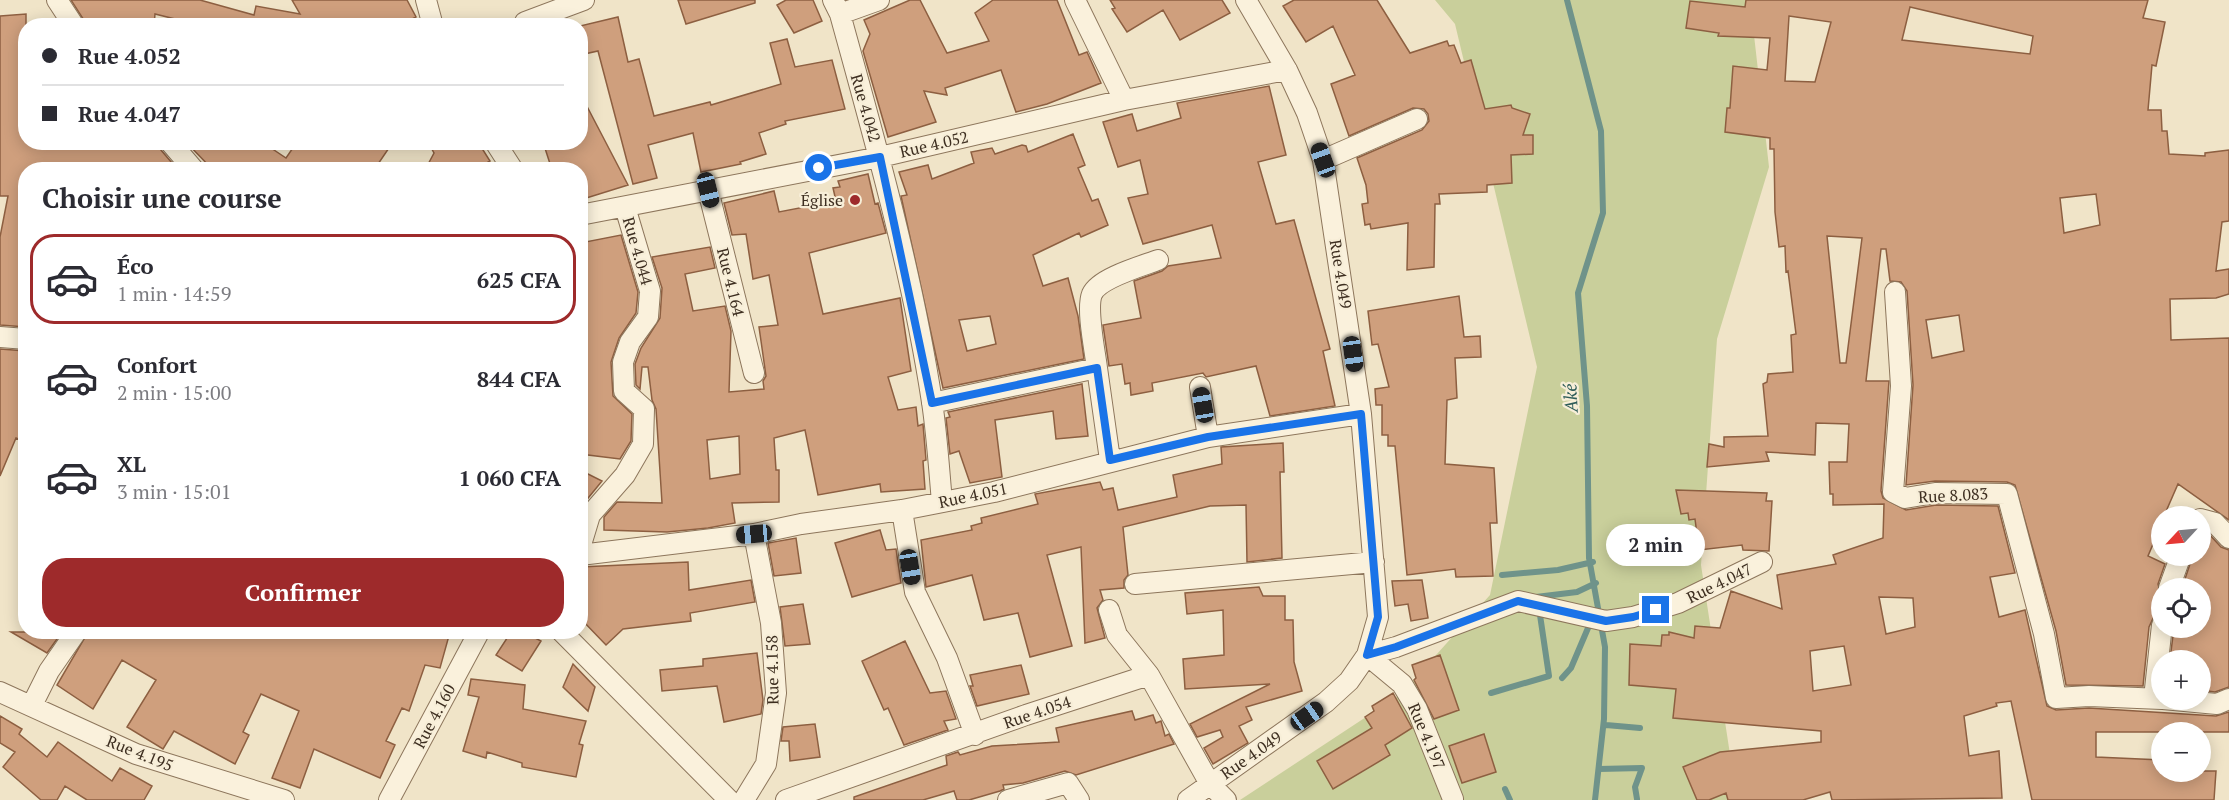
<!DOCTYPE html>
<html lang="fr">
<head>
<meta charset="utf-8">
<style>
	:root { --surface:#fff; --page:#f2f2f3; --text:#2b2b33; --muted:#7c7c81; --line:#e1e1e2; --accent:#9e2a2b }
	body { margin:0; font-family:"PT Serif",serif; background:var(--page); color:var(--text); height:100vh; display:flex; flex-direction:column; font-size:22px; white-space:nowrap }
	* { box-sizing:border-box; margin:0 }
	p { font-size:20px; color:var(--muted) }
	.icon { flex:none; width:33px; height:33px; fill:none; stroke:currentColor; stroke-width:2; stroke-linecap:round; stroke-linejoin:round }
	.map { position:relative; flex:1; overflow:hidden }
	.drawer { position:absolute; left:18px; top:162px; width:570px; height:477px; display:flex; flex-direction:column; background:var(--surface); border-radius:24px; box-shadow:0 3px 15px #0003 }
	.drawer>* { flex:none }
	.banner { position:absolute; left:18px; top:18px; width:570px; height:132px; border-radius:24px; box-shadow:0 3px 15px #0003; display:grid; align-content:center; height:132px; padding:0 24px; background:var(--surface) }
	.needle { width:39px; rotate:244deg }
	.buttons { position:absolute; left:2151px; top:506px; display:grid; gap:12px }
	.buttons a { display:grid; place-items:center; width:60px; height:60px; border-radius:50%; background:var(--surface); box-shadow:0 3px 15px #0003; font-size:30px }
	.end { position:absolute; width:27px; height:27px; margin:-14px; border:8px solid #1a73e8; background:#fff; box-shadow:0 0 0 3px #fff }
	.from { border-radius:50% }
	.bubble { position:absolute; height:42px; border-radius:21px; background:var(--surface); box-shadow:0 3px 15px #0003; font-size:20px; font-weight:800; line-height:42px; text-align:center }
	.car { position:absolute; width:18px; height:36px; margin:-18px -9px; border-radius:8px; box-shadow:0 0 4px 2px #0007; background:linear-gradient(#222 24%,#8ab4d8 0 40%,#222 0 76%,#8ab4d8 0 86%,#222 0) }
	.banner b { display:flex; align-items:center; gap:21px; height:57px; font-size:22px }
	.banner b+b { border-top:2px solid var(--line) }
	.banner i { width:15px; height:15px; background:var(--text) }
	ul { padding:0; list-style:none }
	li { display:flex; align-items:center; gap:18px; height:90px; margin:0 12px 9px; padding:0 12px; border:3px solid transparent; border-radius:24px }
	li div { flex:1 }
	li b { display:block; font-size:22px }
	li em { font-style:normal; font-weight:800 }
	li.selected { border-color:var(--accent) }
	li>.icon { width:54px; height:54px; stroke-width:1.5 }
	h2 { padding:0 24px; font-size:27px; line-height:72px }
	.cta { display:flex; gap:12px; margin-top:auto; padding:12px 24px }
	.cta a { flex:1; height:69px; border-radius:24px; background:var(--accent); color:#fff; font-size:24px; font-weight:800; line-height:69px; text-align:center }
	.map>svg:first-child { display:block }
	.green { fill:#c9cf9b }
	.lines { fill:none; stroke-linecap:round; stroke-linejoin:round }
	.stream { stroke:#6f938a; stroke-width:6 }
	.building { fill:#cf9f7d; stroke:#8d5f41; stroke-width:1.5; fill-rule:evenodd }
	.street-casing { stroke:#8d765c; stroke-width:22 }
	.street { stroke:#faf1dc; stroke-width:20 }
	.route { stroke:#1a73e8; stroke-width:8 }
	.poi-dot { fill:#9e2a2b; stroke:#f7eed8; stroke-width:2 }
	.labels { text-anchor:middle; stroke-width:4.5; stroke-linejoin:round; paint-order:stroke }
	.street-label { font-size:16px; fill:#3d2e20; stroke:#f7eed8 }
	.poi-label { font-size:16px; fill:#3d2e20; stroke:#f7eed8; text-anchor:end }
	.water-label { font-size:18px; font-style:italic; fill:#2f5d5a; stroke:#f7eed8 }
</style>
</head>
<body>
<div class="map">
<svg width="2229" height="800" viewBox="0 0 2229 800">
	<rect width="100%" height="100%" fill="#f0e4c8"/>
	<!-- green -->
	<path class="green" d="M1435,0H1750L1769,167L1717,339L1701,565L1737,800H1240L1401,694L1490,595L1537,367L1455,24Z"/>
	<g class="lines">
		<!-- stream -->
		<path class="stream" d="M1567,0L1601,131L1603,213L1578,293L1587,406L1589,558L1605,647L1604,719L1595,800
			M1502,575L1558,570L1593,562
			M1536,597L1577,592L1596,583
			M1562,678L1571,668L1591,621
			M1491,693L1549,676L1540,615
			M1606,725L1640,728
			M1599,769L1642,768L1635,787L1637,799
			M1505,789L1510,800"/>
	</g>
	<!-- building -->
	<path class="building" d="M71,0H200L254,15L256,6L300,14L292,0H407L416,17L399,26H203L155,14L154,26L87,25Z
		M678,0H755V3L686,24Z
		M786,0H813L822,21L794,33L777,5Z
		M910,0H920L947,53L989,41L975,13L993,0H1057L1079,55L1087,52L1101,83L1047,104L1016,112L1001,70L945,88L947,95L924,91L936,122L888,137L863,51L870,34L864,20Z
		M1110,0H1222L1230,13L1180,40L1163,10L1127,32L1112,9L1115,8Z
		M1294,0H1377L1410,53L1447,41L1449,46L1454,45L1461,63L1471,60L1485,109L1511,105L1512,108L1530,114L1523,135H1533V154L1511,155L1512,183L1487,185V192L1439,194L1440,204H1435L1434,267L1407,270L1408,223L1371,229L1370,224L1365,225L1362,204L1368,203L1366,185L1357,158L1422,130L1429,121L1428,114L1424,109L1413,108L1349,136L1331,84L1355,75L1333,26L1306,42L1283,6Z
		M1746,0H2148L2143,18L2165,22L2156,66L2152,65L2148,110H2161L2162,131H2167L2169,154L2205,156V153L2229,150V221L2222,222L2216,271L2229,269V294L2216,298L2170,299L2171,340L2229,338V520L2178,484L2164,516H2162V523L2148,556L2165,564L2158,584L2162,599L2149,627L2143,686L2066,685L2056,631L2015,485L2007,482L1935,481L1906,485L1913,385L1907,291L1901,282L1890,281L1886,249H1881L1866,381H1889L1881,491L1883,498L1906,510L1936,505L1998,506L2015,573L1990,577L1999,617L2025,610L2047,706L2056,710L2089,708L2216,716L2229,712V732H2096V757L2162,760V771H2216L2214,800H2032L2011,701L1996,703L1997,706L1964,716L1969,756L1999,751L2002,798L1832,800L1830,792L1803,800H1728L1726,793L1709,800H1697L1683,767L1720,752L1821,742V731L1673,718L1676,689L1629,685L1630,644L1661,646L1662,635H1669V632L1694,638L1695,626L1720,628L1731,591L1782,609L1777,575L1836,564L1833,555L1883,538L1884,504L1833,505V494H1830L1829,462H1847L1849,424L1816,423L1815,455L1766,452L1769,461L1707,467L1709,444L1724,447V437L1768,436L1763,384L1767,382L1768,374L1793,372L1791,335L1796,334L1788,271L1786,272L1785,246L1779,247L1775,212L1774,149H1770V138L1725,132L1727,108H1730L1733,66L1767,70L1770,38L1718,36L1719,33L1686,28L1690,1L1745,7ZM1910,7L2033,36L2030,54L1902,40ZM1789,16L1831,22L1815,82L1785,81ZM2096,194L2100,225L2064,233L2060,198ZM1827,236L1862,238L1846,363H1840ZM1959,315L1964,351L1932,358L1926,320ZM1879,597L1913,598L1915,627L1886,634ZM1844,646L1851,685L1813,691L1810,651Z
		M26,14V142H158L161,150L178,170H26V327L0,325V237L8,196H0V16Z
		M618,17L628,62L639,59L654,116L710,102L711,105L781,84L770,43L787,39L795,67L832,60L845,109L785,121L786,124L759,133L766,154L740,162L741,164L701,172L693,133L648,145L657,178L633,184L598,51L580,55V26Z
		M1269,86L1286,155L1258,162L1276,224L1294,220L1330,349L1323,351L1335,406L1270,416L1256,366L1206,377L1203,373L1152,383L1153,391L1131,395L1130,383L1125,384L1122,364L1109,366L1103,325L1141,318L1134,281L1162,271L1168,266L1221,258L1212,225L1143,244L1128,198L1148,194L1140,160L1118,167L1103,122L1132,114L1137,131L1181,118L1177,103Z
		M580,93L628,185L580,200V170H552L543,142H580Z
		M1073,134L1085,165L1078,168L1092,201L1098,199L1108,225L1081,237L1079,233L1033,255L1043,286L1068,278L1078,316L1084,359L943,388L901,196L907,195L899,172L928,165L932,179L974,163L971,152L992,148L995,154L1022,145L1026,146L1028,152ZM990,316L996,344L967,351L959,320Z
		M186,142H262L286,158L297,142H393L374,170H213Z
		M428,142H478L490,161L475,170H425L434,153Z
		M868,174L875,204L878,203L886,233L809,253L823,314L900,298L911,371L888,377L898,410L916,407L918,426L923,424L926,460L923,461L925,489L881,492L880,484L818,495L805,430L774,438L776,470H779V502L732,503L735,523L708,528L667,532L604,530V517L617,502L662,503L656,409L652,400L648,367H642L640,389L636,385L635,364L641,348L660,318L662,288L652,257L710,247L715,268L685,274L693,311L725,306L731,331L729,392L764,389L763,381L766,376L759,327L778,325L769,275L753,279L746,234L732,235L724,203L774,191L779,212L836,201L833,188L840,187L838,181ZM739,436L740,474L710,479L707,440Z
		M621,235L638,292L636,313L619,338L611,362L613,396L632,414L631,441L620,459L580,454V243Z
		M1459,296L1464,337L1480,336L1481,357L1455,358L1457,398L1447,400L1445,464L1494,468L1497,523H1490L1493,576L1456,577L1455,569L1407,575L1395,446H1388V435H1382V405H1376L1375,389L1389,387L1378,344L1372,345L1368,311Z
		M0,349L26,351V442L16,438L0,476Z
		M1082,384L1088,436L1056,439L1053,411L995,420L1002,477L970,483L959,451L950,454L946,418L950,417L948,412Z
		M1283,443L1284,472H1280L1282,558L1247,562L1246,505L1210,506L1123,527L1128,575L1124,580V588L1100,590L1103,600L1097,608L1105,638L1085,643L1081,547L1047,555L1072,646L1030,657L1018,613L984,620L972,575L926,587L921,540L972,530L971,526L982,523L981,518L1038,504L1035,494L1100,482L1103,490L1113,488L1118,510L1177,497L1173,475L1222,464L1221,447Z
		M580,470L602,481L580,508Z
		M1676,490L1767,493L1766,501H1772L1769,551L1743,550L1742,545L1699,550L1695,519L1689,520L1688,513L1681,514Z
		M880,530L886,550L896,549L901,583L852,597L835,543Z
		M2200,532L2209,534L2221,547L2229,550V687L2215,692L2200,690V660H2170L2174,627H2200V588H2182L2193,555H2200Z
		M796,538L801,573L774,576L768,543Z
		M688,562L689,590L751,580L755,602L690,613L691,621L623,629L606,645L580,618V567Z
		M1422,580L1428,618L1411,621L1408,604L1395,606L1392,581Z
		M1259,587L1263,596H1285V620H1293L1294,662L1302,691L1246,707L1252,720L1239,726L1248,743L1213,764L1204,748L1223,737L1220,730L1197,737L1190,724L1270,684L1185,689L1183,659L1224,655L1223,610L1187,614L1185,593Z
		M803,604L810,644L785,646L780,607Z
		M11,632H62L47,653Z
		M88,632H450L440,668L425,665L409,711L402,708L386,741L395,745L380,778L314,749L300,788L272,778L299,711L261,694L243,732L249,735L235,764L174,731L163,749L127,727L156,680L122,660L93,709L57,685Z
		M511,632H524L541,641L522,671L496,655Z
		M905,641L930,693L946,691L956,719L944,721L948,730L904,745L888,708L884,710L862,661Z
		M757,653L763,700L761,714L724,722L717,686L662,691L660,670L703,666V659Z
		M1440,655L1459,710L1434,719L1414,680L1416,678L1412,665Z
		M573,664L595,687L588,711L563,687Z
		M1021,665L1029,694L977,706L970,686H973L970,675Z
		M471,679L525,685L523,709L586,721L579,744L583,745L576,777L522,767V763L487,752L486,758L463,751L479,697L468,695Z
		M1393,693L1412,728L1385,745L1390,755L1333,789L1317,761L1372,728L1365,717L1374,711L1372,706Z
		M1132,711L1135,720L1153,715L1156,723L1161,721L1165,736L1169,734L1174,744L1076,775L1065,771L1023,783L1003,785L1004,789L1000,791L969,800H957L954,791L923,800H854V797L947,765L946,756L958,752L960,755L992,746L1059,742L1056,728Z
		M0,716L22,729L19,734L47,757L58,742L112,781L120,768L152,786L144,800H87L65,786L57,800H41L3,767L15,752L0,743Z
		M815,724L820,757L790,761L789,741H781L783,727Z
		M1484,734L1496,772L1462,783L1449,746Z"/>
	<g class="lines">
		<defs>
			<path id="street" d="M57,0L74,26
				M426,0L433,26
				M833,0L840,14C875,141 912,271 932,402C937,435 939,469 942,502
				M1075,0L1124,100
				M840,14L879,0
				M525,22L584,0
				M170,142L194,170
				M495,142L513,170
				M1323,160L1417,119
				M708,190L754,373
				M580,215L880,157L1124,100L1287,70
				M1895,292L1901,386L1893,492L1905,498L1935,493L2007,494L2044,634L2056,698L2089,696L2162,699
				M0,337L26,339
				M1097,368C1095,351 1086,309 1092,294C1099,278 1142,266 1158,260
				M1200,387L1208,437
				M932,403L1097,368L1110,460
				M902,510L915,592L947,658L975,735
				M2200,519L2215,523L2229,538
				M580,548L590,515L625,475L643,444L644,409L624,391L623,362L630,342L648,317L650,291L625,207
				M580,555L754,534L801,524L902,510L994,492L1208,437L1361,414
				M1135,584L1374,562
				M2169,588L2181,555
				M1109,610L1117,635L1149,675
				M562,632L729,800
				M1367,655L1396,647L1518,601L1606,621L1633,617L1678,603L1762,562
				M1367,655L1402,684L1417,709L1453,799
				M0,692L136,754L284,800
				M2154,698L2162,625
				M2163,699L2217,704L2229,699
				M32,705L49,671L76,632
				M389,800L479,632
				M744,800L766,764L776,693L771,623L754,534
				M786,800L1026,715L1149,675L1210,784L1226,800
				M1008,800L1068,783L1079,800
				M1188,800L1326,702L1349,681L1367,655L1378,617L1361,414L1323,160L1307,113L1287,70L1246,0"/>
		</defs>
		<!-- street casing -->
		<use href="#street" class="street-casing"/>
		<!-- street -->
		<use href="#street" class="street"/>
	</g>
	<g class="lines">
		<!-- route -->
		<path class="route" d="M819,168L880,157L932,403L1097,368L1110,460L1208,437L1361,414L1378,617L1367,655L1396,647L1518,601L1606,621L1633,617L1656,610"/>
	</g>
	<!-- markers -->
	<circle class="poi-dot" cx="855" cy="200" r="6"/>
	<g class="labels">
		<!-- street labels -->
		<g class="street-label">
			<text transform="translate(866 108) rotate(74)" y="6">Rue 4.042</text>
			<text transform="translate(934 144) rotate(-13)" y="6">Rue 4.052</text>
			<text transform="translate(638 251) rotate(74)" y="6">Rue 4.044</text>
			<text transform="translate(1341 274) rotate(81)" y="6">Rue 4.049</text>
			<text transform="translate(731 282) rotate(76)" y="6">Rue 4.164</text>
			<text transform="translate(973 495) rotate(-12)" y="6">Rue 4.051</text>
			<text transform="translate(1953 495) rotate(-3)" y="6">Rue 8.083</text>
			<text transform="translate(1719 583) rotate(-26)" y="6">Rue 4.047</text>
			<text transform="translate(772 670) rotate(-91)" y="6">Rue 4.158</text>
			<text transform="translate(1037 712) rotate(-19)" y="6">Rue 4.054</text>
			<text transform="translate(434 716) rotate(-62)" y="6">Rue 4.160</text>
			<text transform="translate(1427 736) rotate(67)" y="6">Rue 4.197</text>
			<text transform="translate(140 753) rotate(22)" y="6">Rue 4.195</text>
			<text transform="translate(1251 755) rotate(-35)" y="6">Rue 4.049</text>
		</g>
		<!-- poi labels -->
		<g class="poi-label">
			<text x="843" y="206">Église</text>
		</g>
		<!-- water labels -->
		<g class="water-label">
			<text transform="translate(1571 398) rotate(-93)" y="6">Aké</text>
		</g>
	</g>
</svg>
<div class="buttons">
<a><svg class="needle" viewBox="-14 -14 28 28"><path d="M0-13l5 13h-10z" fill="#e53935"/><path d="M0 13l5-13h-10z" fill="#7c7c81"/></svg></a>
<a><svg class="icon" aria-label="locate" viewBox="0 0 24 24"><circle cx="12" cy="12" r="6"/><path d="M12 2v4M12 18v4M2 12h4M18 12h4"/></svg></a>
<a>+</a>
<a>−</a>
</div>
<i class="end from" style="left:819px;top:168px"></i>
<i class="end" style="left:1656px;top:610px"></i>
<div class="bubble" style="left:1606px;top:524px;width:99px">2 min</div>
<i class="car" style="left:1323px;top:160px;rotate:340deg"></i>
<i class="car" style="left:708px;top:190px;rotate:166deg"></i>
<i class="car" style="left:1353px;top:354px;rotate:172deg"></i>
<i class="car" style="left:1203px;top:405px;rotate:350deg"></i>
<i class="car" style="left:754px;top:534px;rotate:265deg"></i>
<i class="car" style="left:910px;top:567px;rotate:171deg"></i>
<i class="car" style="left:1307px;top:716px;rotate:55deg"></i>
<div class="banner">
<b><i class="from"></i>Rue 4.052</b>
<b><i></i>Rue 4.047</b>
</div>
<section class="drawer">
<h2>Choisir une course</h2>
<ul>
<li class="selected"><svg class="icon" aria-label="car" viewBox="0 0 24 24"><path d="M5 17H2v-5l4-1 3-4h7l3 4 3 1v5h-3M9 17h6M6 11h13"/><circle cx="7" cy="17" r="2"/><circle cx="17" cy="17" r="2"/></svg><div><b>Éco</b><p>1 min · 14:59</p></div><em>625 CFA</em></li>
<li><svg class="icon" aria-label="car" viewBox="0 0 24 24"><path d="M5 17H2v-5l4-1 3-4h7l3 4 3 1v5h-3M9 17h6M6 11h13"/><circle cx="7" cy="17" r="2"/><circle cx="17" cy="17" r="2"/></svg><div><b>Confort</b><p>2 min · 15:00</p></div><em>844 CFA</em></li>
<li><svg class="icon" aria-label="car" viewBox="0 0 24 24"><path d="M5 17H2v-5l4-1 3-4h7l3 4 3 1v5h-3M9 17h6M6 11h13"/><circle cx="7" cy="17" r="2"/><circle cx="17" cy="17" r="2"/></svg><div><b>XL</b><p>3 min · 15:01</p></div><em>1 060 CFA</em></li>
</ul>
<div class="cta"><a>Confirmer</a></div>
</section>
</div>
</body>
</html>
